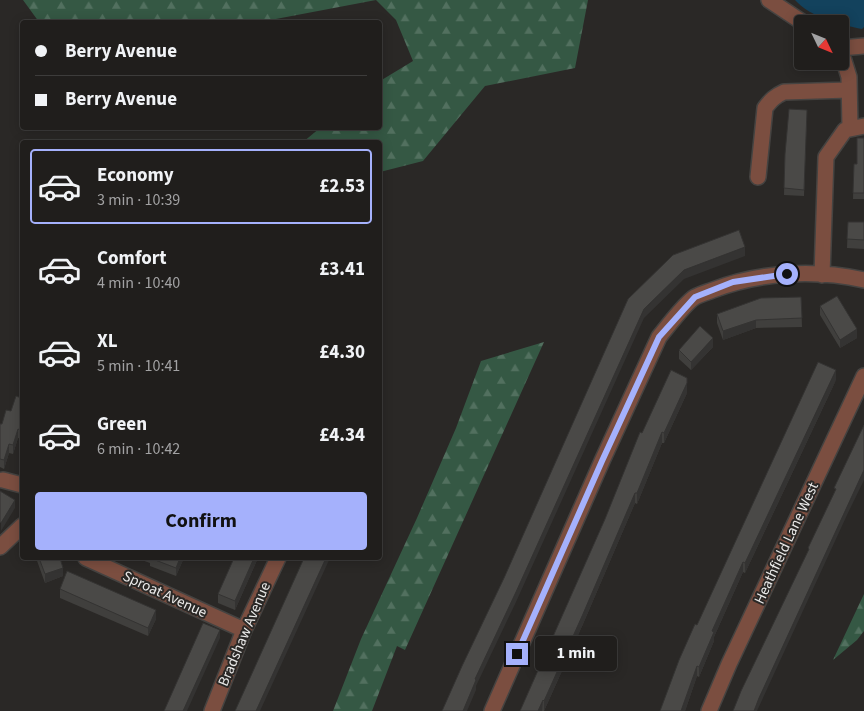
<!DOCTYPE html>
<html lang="en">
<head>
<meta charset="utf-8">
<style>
	:root { --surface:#201e1c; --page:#282725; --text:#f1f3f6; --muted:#a2a2a3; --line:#3d3c3b; --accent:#a5b1fc }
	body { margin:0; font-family:"Source Sans 3",sans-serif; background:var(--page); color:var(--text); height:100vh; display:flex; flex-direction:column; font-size:19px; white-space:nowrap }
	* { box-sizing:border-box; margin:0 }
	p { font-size:16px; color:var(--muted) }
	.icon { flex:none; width:28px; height:28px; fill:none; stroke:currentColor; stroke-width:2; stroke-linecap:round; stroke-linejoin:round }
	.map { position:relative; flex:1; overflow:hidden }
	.details { position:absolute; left:20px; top:140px; width:362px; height:420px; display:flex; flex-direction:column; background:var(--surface); border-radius:5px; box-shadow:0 2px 12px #0003,0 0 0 1px var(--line) }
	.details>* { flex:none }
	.top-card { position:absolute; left:20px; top:20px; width:362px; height:110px; border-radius:5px; box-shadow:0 2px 12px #0003,0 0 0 1px var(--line); display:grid; align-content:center; height:110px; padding:0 15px; background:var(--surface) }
	.needle { width:32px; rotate:133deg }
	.controls { position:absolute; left:794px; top:15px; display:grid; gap:10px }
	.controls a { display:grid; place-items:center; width:55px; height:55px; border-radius:5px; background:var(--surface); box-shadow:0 2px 12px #0003,0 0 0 1px var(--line); font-size:25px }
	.end { position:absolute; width:22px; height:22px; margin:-11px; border:6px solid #a5b1fc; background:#111; box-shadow:0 0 0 2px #111 }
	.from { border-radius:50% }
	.bubble { position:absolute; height:35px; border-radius:5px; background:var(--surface); box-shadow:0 2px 12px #0003,0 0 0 1px var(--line); font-size:16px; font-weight:700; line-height:35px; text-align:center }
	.top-card b { display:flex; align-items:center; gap:18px; height:48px; font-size:19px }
	.top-card b+b { border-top:1px solid var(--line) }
	.top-card i { width:12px; height:12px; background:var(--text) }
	ul { padding:9px 0 0; list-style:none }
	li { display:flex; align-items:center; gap:15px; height:75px; margin:0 10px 8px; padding:0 5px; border:2px solid transparent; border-radius:5px }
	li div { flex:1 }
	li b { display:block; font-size:19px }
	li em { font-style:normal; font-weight:700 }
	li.current { border-color:var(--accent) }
	li>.icon { width:45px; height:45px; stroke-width:1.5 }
	.primary-button { display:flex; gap:10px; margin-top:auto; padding:10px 15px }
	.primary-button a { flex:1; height:58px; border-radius:5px; background:var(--accent); color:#111; font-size:20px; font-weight:700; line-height:58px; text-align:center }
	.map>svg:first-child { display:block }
	.forest { fill:url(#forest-firs) }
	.water { fill:#13425d }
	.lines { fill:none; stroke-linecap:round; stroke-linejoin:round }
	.minor-casing { stroke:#454341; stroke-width:18 }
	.minor { stroke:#7b4e40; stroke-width:15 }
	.wall { fill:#403f3d }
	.shaded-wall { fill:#343332 }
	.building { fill:#4a4947; stroke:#343332 }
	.route { stroke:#a5b1fc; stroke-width:6 }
	.labels { text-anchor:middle; stroke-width:4; stroke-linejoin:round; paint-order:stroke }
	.street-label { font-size:15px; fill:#ebeae9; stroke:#2a2826 }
</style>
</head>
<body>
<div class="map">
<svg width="864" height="711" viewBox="0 0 864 711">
	<defs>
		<pattern id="forest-firs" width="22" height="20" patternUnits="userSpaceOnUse" patternTransform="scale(1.25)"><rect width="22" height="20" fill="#355844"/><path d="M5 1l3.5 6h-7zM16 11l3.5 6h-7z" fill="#52705f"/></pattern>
	</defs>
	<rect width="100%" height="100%" fill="#2a2826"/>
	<!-- forest -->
	<path class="forest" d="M23,0H588L575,68L485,86L423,161L380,172V142H303L320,128H380V81L413,61L396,20L376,0L260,22H39Z
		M544,342L405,650L397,646L372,711H333L361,639L417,518L456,428L481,361Z
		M864,594V631L857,640L833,660Z"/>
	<!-- water -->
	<path class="water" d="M795,0H864V27L862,29C841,25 810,17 795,0Z"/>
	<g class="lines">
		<defs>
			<path id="minor" d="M769,0L805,24
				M840,48L849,77L850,128
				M841,48L864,46
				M758,177L765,108C771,100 775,96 784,92L849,90
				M822,275L826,157L845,130L864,126
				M3,480L22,485
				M0,547L22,526
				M86,558L244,630
				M212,711L244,630L278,558
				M492,711L602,461L659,337C668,326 685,303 695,297C701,294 708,292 713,290C760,272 815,269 864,280
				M709,711L729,664L864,376"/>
		</defs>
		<!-- minor casing -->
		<use href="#minor" class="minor-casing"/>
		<!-- minor -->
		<use href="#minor" class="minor"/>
	</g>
	<!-- wall -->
	<path class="wall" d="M807,110L804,196L784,195L785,154Z
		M864,138V199H853L854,164H857Z
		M848,222H864V249L847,248Z
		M801,297L802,327L756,328L723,340L717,323V314Z
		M820,306L857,338L840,348L820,315Z
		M713,347L691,370L679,359V350Z
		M836,380L745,573L743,572L714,637V641L699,677L697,676L685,711H660L697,625Z
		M687,393L664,443H662L637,504L635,503L583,624L544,711H520L605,519L642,433Z
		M22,394V439L18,438L13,454L9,453L4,469L0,467V424H2L11,411L21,398Z
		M36,558H60L63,576L45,583Z
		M136,558H183V560L176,576L150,566V563Z
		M258,558L235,610L218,603V594Z
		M60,589L156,619L148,636L60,598Z"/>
	<!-- shaded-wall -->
	<path class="shaded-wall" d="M745,247V256L684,279L644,318L516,602L476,686V690L467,711H463L475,679L644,309L684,270Z
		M756,320V328L723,340V331Z
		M857,329V338L840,348V340Z
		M713,338V347L691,370V362Z
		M836,370V380L745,573V563Z
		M687,383V393L664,443V433Z
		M18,429V438L13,454V445Z
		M662,432V443L637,504V493Z
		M9,444V453L4,469V460Z
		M864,470V480L847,515L757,711H754L759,698Z
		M635,493V503L583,624L544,711V701Z
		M15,500V508L1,531V523Z
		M180,558H183V560L176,576V568Z
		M254,558H258L235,610V601Z
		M326,558H330L260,711H256Z
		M743,562V572L714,637V641L699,677V667L712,631Z
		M63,568V576L45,583V574Z
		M156,610V619L148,636V628Z
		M220,630V638L187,711H183Z
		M697,666V676L685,711H681Z
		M543,700L542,711H538Z"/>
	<!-- building -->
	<path class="building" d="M789,109L807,110L804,190L784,188L785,154Z
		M857,138H864V193H853L854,164H857Z
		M848,222H864V240L847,239Z
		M739,230L745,247L684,270L644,309L516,592L475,679L476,680L463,711H442L462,666L504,578L628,299L673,255Z
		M837,296L857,329L840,340L820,306Z
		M801,297L802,318L756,320L723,331L717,314L761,298Z
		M700,326L713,338L691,362L679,350Z
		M818,362L836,370L745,563L743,562L712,631L714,632L699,667L697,666L681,711H660L679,660L695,624L697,625Z
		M671,370L687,378V383L664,433L662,432L637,493H635L583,614L544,701L543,700L538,711H520L605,519L640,432L642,433Z
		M22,394V431L18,429L13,445L9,444L4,460L0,459V424H2L6,410L11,411L16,396L21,398Z
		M864,425V470L759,698L754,711H733L741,691L809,549L808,548L836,489L834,488Z
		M0,491L15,500L1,523L0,522Z
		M39,558H60L63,568L45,574Z
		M150,558H180L176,568Z
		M234,558H254L235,601L218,594Z
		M304,558H326L256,711H235Z
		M67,571L156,610L148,628L60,589Z
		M203,623L220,630L183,711H164Z"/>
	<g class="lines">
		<!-- route -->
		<path class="route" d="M517,654L602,461L659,337L695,297L733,282L787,274"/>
	</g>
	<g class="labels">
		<!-- street labels -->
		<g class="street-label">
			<text transform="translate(786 543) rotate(-65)" y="5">Heathfield Lane West</text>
			<text transform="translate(165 594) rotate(25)" y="5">Sproat Avenue</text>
			<text transform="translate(244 634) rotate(-67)" y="5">Bradshaw Avenue</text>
		</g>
	</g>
</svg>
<div class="controls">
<a><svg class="needle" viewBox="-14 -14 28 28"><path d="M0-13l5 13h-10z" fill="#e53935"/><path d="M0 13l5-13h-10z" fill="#a2a2a3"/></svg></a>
</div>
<i class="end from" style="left:787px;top:274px"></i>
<i class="end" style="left:517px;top:654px"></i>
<div class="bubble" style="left:535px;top:636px;width:82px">1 min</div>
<div class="top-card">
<b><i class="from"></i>Berry Avenue</b>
<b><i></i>Berry Avenue</b>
</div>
<section class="details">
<ul>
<li class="current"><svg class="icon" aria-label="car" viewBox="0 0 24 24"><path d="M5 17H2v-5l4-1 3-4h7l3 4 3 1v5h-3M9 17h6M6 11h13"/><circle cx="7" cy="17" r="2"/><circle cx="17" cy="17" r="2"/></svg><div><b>Economy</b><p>3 min · 10:39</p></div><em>£2.53</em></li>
<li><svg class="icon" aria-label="car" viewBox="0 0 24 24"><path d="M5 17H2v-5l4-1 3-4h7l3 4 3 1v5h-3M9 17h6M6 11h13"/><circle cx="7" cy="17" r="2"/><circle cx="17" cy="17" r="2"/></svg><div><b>Comfort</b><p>4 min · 10:40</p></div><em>£3.41</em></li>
<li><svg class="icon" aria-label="car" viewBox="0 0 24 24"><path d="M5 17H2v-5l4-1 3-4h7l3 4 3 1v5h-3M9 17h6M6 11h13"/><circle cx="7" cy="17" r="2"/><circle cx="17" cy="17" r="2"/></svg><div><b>XL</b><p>5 min · 10:41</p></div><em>£4.30</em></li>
<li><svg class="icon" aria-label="car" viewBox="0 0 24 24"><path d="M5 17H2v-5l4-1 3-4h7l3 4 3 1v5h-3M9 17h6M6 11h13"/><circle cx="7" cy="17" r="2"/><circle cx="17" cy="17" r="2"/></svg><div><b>Green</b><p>6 min · 10:42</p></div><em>£4.34</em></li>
</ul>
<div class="primary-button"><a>Confirm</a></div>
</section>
</div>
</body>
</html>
